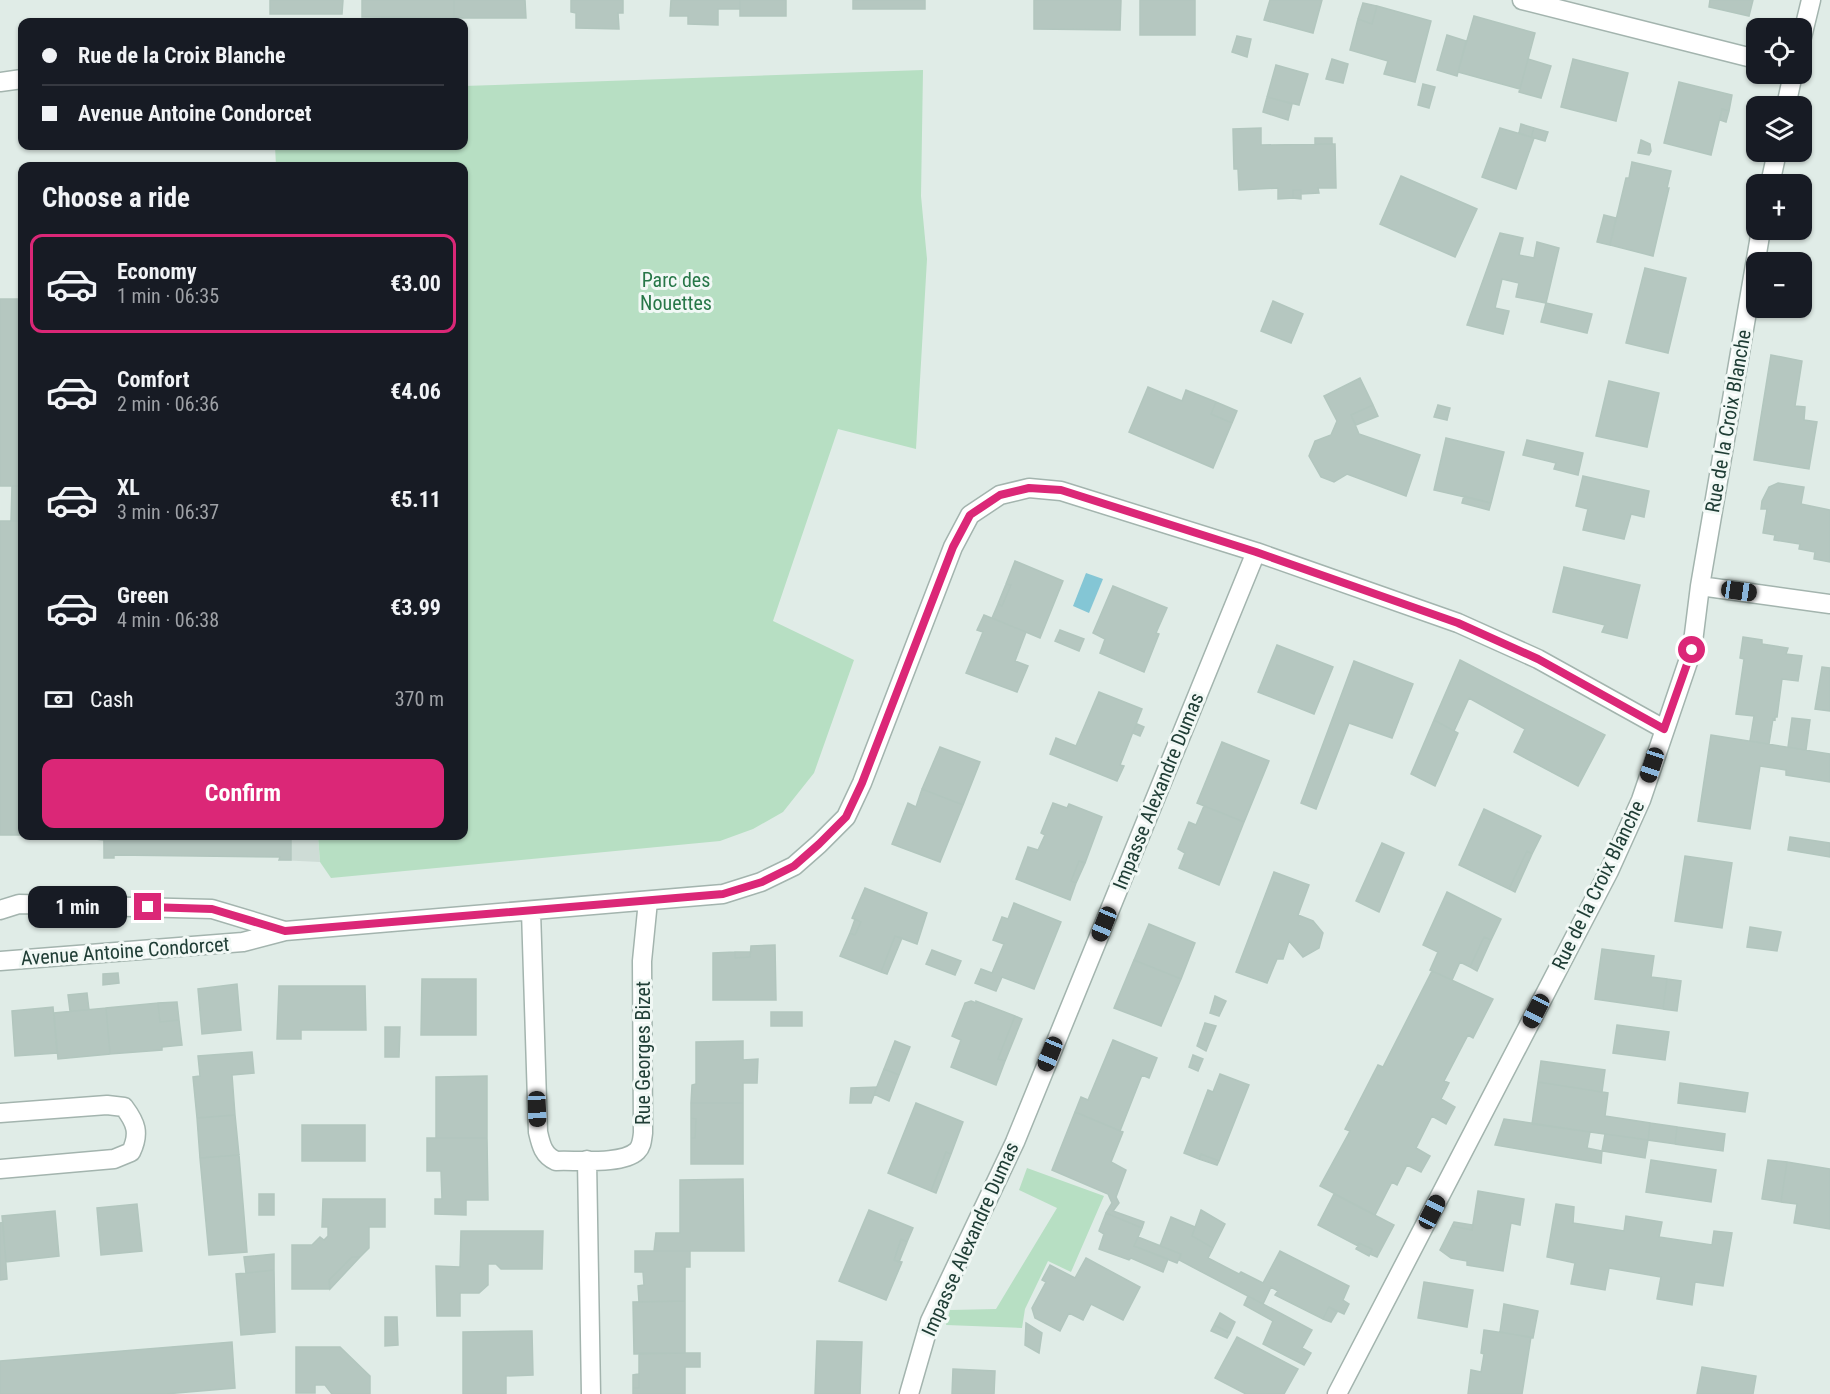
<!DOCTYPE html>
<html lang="en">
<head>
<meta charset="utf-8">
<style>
	:root { --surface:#171b24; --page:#242831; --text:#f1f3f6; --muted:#9ea1a6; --line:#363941; --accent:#db2777 }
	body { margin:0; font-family:"Roboto Condensed",sans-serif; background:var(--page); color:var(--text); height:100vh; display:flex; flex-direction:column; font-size:22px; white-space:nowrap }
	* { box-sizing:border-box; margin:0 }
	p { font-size:20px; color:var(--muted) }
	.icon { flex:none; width:33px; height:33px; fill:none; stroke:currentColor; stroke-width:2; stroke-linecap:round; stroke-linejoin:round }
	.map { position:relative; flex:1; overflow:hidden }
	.drawer { position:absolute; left:18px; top:162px; width:450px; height:678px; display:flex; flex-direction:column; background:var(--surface); border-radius:12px; box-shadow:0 2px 4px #0004 }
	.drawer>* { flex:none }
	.banner { position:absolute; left:18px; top:18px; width:450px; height:132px; border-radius:12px; box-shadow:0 2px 4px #0004; display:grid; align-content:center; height:132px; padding:0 24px; background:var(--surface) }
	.controls { position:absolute; left:1746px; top:18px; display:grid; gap:12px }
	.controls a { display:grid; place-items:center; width:66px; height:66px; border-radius:12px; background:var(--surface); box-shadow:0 2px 4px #0004; font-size:30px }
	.end { position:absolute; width:27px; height:27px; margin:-14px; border:8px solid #db2777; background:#fff; box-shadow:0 0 0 3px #fff }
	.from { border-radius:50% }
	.bubble { position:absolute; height:42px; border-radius:12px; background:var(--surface); box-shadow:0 2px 4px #0004; font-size:20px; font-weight:700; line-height:42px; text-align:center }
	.car { position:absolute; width:18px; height:36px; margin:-18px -9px; border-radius:8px; box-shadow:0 0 4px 2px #0007; background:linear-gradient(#222 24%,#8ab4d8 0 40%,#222 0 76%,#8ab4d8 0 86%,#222 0) }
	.banner b { display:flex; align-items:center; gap:21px; height:57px; font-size:22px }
	.banner b+b { border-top:2px solid var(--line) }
	.banner i { width:15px; height:15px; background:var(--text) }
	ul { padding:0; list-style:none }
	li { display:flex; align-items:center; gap:18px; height:99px; margin:0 12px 9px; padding:0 12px; border:3px solid transparent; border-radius:12px }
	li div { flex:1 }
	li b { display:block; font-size:22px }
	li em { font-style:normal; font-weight:700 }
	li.on { border-color:var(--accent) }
	li>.icon { width:54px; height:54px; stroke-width:1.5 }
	h2 { padding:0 24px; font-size:27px; line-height:72px }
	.pay { display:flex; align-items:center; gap:15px; height:66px; padding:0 24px; font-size:22px }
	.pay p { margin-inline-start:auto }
	.cta { display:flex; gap:12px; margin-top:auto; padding:12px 24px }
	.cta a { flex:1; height:69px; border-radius:12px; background:var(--accent); color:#fff; font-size:24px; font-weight:700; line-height:69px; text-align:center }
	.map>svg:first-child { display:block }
	.built { fill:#cedcd6 }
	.green { fill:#b7dfc3 }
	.water { fill:#84c6d5 }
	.building { fill:#b5c7c0; stroke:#b2c6be; stroke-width:1.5 }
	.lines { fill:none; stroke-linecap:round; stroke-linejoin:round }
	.street-casing { stroke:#a3b4ae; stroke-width:21 }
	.street { stroke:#fff; stroke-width:18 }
	.route { stroke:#db2777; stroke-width:8 }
	.labels { text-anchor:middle; stroke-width:6; stroke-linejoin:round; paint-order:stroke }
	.park-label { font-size:20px; fill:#277748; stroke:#f1f8f5 }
	.street-label { font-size:20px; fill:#203e36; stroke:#f1f8f5 }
</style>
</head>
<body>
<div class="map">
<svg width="1830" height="1394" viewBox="0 0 1830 1394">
	<rect width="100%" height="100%" fill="#e0ece7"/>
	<!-- built -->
	<path class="built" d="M32,836H318L320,862L279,860V857L114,855V858H104L103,840L67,836Z"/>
	<!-- green -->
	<path class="green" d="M923,70L921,196L927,259L916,449L838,429L773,621L854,660L814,773L783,812L753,829L720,841L331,878L320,862L318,836H464V166H276L275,146H464V86Z
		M1027,1168L1104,1196L1071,1272L1048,1261L1025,1309L1022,1328L946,1325L950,1310L996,1309L1057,1208L1019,1190Z"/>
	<!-- water -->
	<path class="water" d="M1086,573L1103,579L1089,613L1073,606Z"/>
	<!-- building -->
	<path class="building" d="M270,0H343L342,14H270Z
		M362,0H454V18L362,17Z
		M454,0H525L526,18H454Z
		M571,0H623V13H618L619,29L576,28V13L571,12Z
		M671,0H740V9H718V25L688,24V16H670Z
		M740,0H786V16H740Z
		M853,0H925V9H853Z
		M1034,0H1121L1120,30L1034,29Z
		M1140,0H1195V35H1140Z
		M1270,0H1322L1313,33L1264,20Z
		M1710,0H1753L1749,16L1709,7Z
		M1363,3L1377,6L1372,24L1358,19Z
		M1377,6L1431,21L1415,82L1384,74L1388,61L1350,50L1358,19L1372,24Z
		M1474,16L1535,33L1520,89L1458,72Z
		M1447,35L1466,41L1457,76L1437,70Z
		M1237,36L1251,39L1247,57L1232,52Z
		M1332,59L1348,64L1343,83L1326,79Z
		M1528,59L1551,66L1541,98L1519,92Z
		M1573,59L1628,73L1616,121L1561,107Z
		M1276,65L1308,74L1299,105L1267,97Z
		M1679,82L1732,95L1729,111L1722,109L1711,155L1664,143Z
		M1423,84L1435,87L1429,108L1418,105Z
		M1267,97L1292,104L1288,120L1263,112Z
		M1722,109L1729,111L1726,122L1720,120Z
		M1521,124L1534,128L1531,137L1519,133Z
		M1261,128V145L1335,144L1336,188H1318L1319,193L1301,194V190H1293V198L1278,199V188L1239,190L1238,169H1234L1233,129Z
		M1500,128L1534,138L1516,189L1482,177Z
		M1534,128L1548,132L1545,141L1531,137Z
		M1315,138H1332V144H1315Z
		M1641,140L1650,144L1651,151L1649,155L1638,153Z
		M1632,162L1671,171L1667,188H1669L1653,256L1610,245L1626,178H1629Z
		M1401,176L1477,209L1455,257L1380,224Z
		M1293,190H1301V199L1293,198Z
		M1604,215L1616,218L1610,245L1597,242Z
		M1500,233L1523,238L1519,255L1534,258L1537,242L1559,248L1546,303L1516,297L1519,283L1502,279L1495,308L1509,311L1503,334L1467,325Z
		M1645,268L1686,278L1668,353L1626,343Z
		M0,299H22V835H0V521H20L21,486H0Z
		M1273,301L1303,314L1291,343L1261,331Z
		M1546,303L1592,314L1587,333L1541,322Z
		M1771,355L1802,361L1795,406L1805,407L1804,420L1817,422L1809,469L1754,460Z
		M1360,378L1373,405L1351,415L1359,434L1420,455L1406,496L1347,474L1334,482L1321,477L1309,456L1315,441L1331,435L1337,421L1324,396Z
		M1609,381L1659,393L1647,447L1596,436Z
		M1148,387L1182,401L1186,390L1216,402L1211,414L1232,423L1213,468L1129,432Z
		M1216,402L1237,411L1232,423L1211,414Z
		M1373,405L1378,416L1356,425L1351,415Z
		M1438,405L1450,408L1447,420L1434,417Z
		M1446,438L1504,452L1491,503L1434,490Z
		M1527,440L1583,453L1578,475L1554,469L1556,463L1523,455Z
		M1583,476L1649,491L1644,517L1631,514L1624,539L1583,530L1588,509L1576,506Z
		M1778,483L1804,487L1801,504L1830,510V562L1814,559L1815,552L1799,549L1800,544L1774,540L1775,535L1763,533L1767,509H1761L1762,501L1769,487Z
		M12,486H21L20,521H11Z
		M1464,496L1491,503L1489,510L1462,503Z
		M1015,561L1063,581L1040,638L992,618L998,604L1002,606L1011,585L1006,584Z
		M1564,567L1640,585L1627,638L1602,632L1605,625L1553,612Z
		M1006,584L1011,585L1002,606L998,604Z
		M1113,586L1167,608L1156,633L1159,634L1144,672L1100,653L1105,639L1093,633Z
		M984,615L1026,632L1015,661L1028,666L1017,692L966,673L983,632L977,630Z
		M1060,630L1084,639L1079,651L1055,641Z
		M1743,637L1762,640V644L1788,648L1786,654L1802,656L1798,681L1782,679L1777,717H1775V720L1773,719L1769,744L1750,741L1754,716L1736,714L1744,659L1740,658Z
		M1277,645L1333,667L1314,714L1258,692Z
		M1460,660L1605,735L1578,786L1514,752L1525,729L1469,698L1454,731L1434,720Z
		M1354,661L1413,684L1392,738L1349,723L1316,809L1301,803Z
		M1822,667L1830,668V711L1815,709Z
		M1099,692L1142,709L1120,765L1124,766L1117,781L1050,754L1056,738L1076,746Z
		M1792,718L1810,720L1806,750L1788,747Z
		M1434,720L1458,733L1435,786L1411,774Z
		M1137,724L1144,727L1140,736L1133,733Z
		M1711,735L1830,754V782L1786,775V770L1760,766L1750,829L1698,821Z
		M1222,742L1269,761L1244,822L1197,803Z
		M940,747L980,762L963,805L922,789Z
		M922,789L963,805L940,862L892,844L908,803L916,807Z
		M1053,803L1067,808L1069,804L1102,817L1085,863L1079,861L1071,881L1076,883L1070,900L1016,879L1028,847L1038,850L1045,835L1041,833Z
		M1204,806L1244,822L1219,885L1179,868L1185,853L1178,849L1189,822L1196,825Z
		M1484,809L1541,836L1532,854L1527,851L1509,889L1459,865Z
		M32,836H291V860H279L280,857L114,855V858H104V840L67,836Z
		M1790,837L1830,843V857L1788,850Z
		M1382,843L1404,853L1379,912L1356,901Z
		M1527,851L1532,854L1515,892L1509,889Z
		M1685,856L1732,863L1722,928L1675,921Z
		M1079,861L1085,863L1076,883L1071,881Z
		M1274,872L1309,885L1298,915L1313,921L1323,933L1319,948L1303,957L1289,941L1283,959H1277L1267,983L1236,972Z
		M865,888L927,913L917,944L895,936L881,972L840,956L850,933L855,935L861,922L852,918Z
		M1447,892L1501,919L1491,940L1484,937L1470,967L1460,962L1452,980L1430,970L1438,952L1423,945Z
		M1014,903L1061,922L1034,989L1002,977L996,991L975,983L981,969L992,973L1004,944L993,940L1002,917L1008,919Z
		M855,919L861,922L855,935L850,933Z
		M1149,924L1195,943L1181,979L1134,960Z
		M1750,927L1781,932L1777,951L1747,947Z
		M895,936L902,938L887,974L881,972Z
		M1484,937L1491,940L1477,971L1470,967Z
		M775,945L776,1000H713V953L735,952V958L750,957L751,946Z
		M1602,949L1654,956L1651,977L1667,979L1663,1009L1595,999Z
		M932,950L961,961L955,975L926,964Z
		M735,952H750V957L735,958Z
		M1134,960L1181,979L1161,1026L1114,1008Z
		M1432,971L1493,999L1473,1038L1468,1035L1444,1081L1449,1083L1441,1099L1455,1107L1446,1124L1432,1116L1416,1148L1430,1156L1421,1172L1407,1165L1397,1185L1392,1182L1375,1215L1320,1186L1350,1131L1345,1129L1378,1065L1383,1067Z
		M118,973L119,983L103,985V974Z
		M422,979H476V1035H421Z
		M1667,979L1681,981L1677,1011L1663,1009Z
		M237,984L241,1030L202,1034L198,989Z
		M279,986H365L366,1030H301V1039H277Z
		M87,993L89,1010L70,1011L68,995Z
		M1215,996L1226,1001L1219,1016L1210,1013Z
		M971,1001L976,1003V1001L1015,1016L998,1059L1005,1061L996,1085L951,1067L961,1040L952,1036L965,1003Z
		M177,1002L179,1020L160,1022L158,1003Z
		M158,1003L160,1022L179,1020L182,1045L162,1047V1050L110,1054L106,1008Z
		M53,1007L57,1053L15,1056L12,1011Z
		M106,1008L110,1054L58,1059L54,1013Z
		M771,1012H802V1026H771Z
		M1015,1016L1022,1019L1005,1061L998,1059Z
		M1205,1023L1216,1026L1206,1051L1197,1046Z
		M1617,1025L1669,1032L1665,1060L1613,1053Z
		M385,1027H400L399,1057H385Z
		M1113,1040L1157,1058L1149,1078L1142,1075L1120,1131L1075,1112L1081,1097L1088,1100Z
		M743,1041V1060L758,1059L757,1083H743V1103H691L692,1085L696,1084V1042Z
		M895,1041L910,1047L899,1075L884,1069Z
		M252,1052L254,1073L232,1075L235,1115L197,1118L193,1077L200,1076L198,1056Z
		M1193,1055L1203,1059L1198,1071L1189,1067Z
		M1541,1061L1605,1070L1602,1092L1538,1082Z
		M884,1069L899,1075L889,1101L874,1094Z
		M1220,1074L1249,1085L1219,1161L1201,1154L1199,1159L1184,1153L1208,1090L1213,1092Z
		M487,1076V1138H436V1077Z
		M1538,1082L1608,1093L1605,1116L1650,1123L1648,1140L1532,1124Z
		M1680,1083L1748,1093L1745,1112L1678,1103Z
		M877,1087L871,1103H850L851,1088Z
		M691,1103H743V1164H691V1138H695L696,1119L691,1118Z
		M916,1103L963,1122L951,1154L946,1152L931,1191L888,1173Z
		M1075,1112L1123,1132L1111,1162L1126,1170L1116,1197L1119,1203L1113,1211L1144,1222L1142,1228L1106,1213L1112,1203L1108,1194L1052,1170Z
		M235,1115L239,1155L200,1158L197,1118Z
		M691,1118L696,1119L695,1138H691Z
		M1504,1119L1590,1132L1587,1148L1602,1151L1601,1163L1495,1145Z
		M1650,1123L1677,1127L1675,1144L1648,1140Z
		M302,1125H365V1161H302Z
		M1677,1127L1725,1134L1723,1151L1675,1144Z
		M1605,1134L1648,1140L1645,1158L1602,1151Z
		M427,1138H487L488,1200H466V1215L435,1214V1199H442L441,1171H427Z
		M946,1152L951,1154L936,1193L931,1191Z
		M1201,1154L1219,1161L1217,1165L1199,1159Z
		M239,1155L247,1252L209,1255L200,1158Z
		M1651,1160L1716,1170L1711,1202L1646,1192Z
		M1768,1160L1787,1162L1781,1202L1762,1199Z
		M1787,1162L1830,1169V1229L1794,1223L1797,1204L1781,1202Z
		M743,1179L744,1251H654L656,1233H680V1180Z
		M1478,1191L1524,1199L1520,1225L1511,1223L1503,1271L1467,1265V1261L1451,1258L1440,1250L1452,1226L1472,1230Z
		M259,1194H274V1215H259Z
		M1334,1194L1394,1225L1377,1257L1370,1254L1372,1249L1359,1243L1358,1246L1318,1225Z
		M323,1199H385V1227H369V1248L360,1257H352L329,1280L330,1289H292V1245H312L320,1237L324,1240L328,1236V1227H322Z
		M137,1204L142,1251L101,1255L97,1208Z
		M1556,1204L1574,1207L1573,1223L1624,1231L1626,1216L1662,1222L1659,1237L1712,1245L1714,1231L1732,1233L1723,1286L1695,1282L1692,1305L1657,1299L1661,1277L1609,1268L1605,1290L1571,1284L1575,1263L1547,1257Z
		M869,1210L913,1228L907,1242L901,1239L894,1260L902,1262L886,1300L839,1281Z
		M1201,1210L1225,1224L1213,1248L1192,1236Z
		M55,1211L59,1256L6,1262L2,1216Z
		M1106,1213L1142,1228L1134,1246L1168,1259L1163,1272L1131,1258L1129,1260L1099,1249L1104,1234L1099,1231Z
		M1171,1217L1195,1227L1192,1236L1213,1248L1208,1258L1239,1274L1241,1272L1263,1283L1280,1251L1349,1286L1343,1300L1349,1304L1344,1314L1329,1307L1323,1319L1275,1295L1278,1291L1271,1287L1263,1304L1179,1260L1181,1254L1160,1246Z
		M3,1222L7,1279L0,1280V1223Z
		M1454,1222L1473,1225L1472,1230L1452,1226Z
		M461,1231H543L542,1269H501L496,1264H488V1285L479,1293H460V1316H437L436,1266L460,1267Z
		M1138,1237L1181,1254L1177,1263L1134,1246Z
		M901,1239L907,1242L899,1262L894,1260Z
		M1359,1243L1372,1249L1369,1256L1356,1249Z
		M635,1251H690V1267H685V1301L639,1302L638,1286L644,1285L643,1272H635Z
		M274,1254V1270L246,1273L244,1257Z
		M352,1257H360L330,1289L329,1280Z
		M1086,1258L1140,1287L1123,1320L1091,1304L1083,1320L1069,1313L1060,1331L1035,1318L1032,1308L1046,1282L1042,1280L1050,1265L1075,1278Z
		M274,1270L275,1332L241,1335L236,1274Z
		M1424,1282L1473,1290L1467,1327L1418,1318Z
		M1248,1296L1312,1330L1302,1348L1311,1353L1304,1365L1263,1344L1273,1321L1244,1305Z
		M685,1301V1353L634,1354L633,1302Z
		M1504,1304L1538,1311L1533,1338L1500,1332Z
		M1329,1307L1337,1312L1331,1322L1323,1319Z
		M1220,1313L1235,1322L1230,1333L1214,1325Z
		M385,1317H397L398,1345L385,1346Z
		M1026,1323L1042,1333L1039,1353L1025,1345Z
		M1214,1325L1230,1333L1227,1338L1211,1331Z
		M1484,1330L1531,1337L1522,1394H1468L1471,1370L1481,1372L1484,1354L1481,1353Z
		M532,1331L533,1375L506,1376V1394H463V1332Z
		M1237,1337L1298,1369L1284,1394H1246L1215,1378Z
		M817,1341L862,1342L860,1394H815Z
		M232,1342L235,1388L165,1394H0V1361Z
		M296,1347H340L370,1376V1394H332L325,1385H315V1393H296Z
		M639,1353H700V1367H685V1394H633V1388H639Z
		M1702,1367L1756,1376L1753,1394H1697Z
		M953,1369L995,1371L994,1394H952Z
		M639,1374V1388H633V1375Z"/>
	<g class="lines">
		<defs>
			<path id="street" d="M1522,0L1756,59
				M1802,37L1811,0
				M0,82L22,79
				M1786,106L1793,74
				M1770,184L1777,152
				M1700,586L1830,604
				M0,910L19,904L212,909L285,931L243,942L0,961
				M531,911L538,1132C541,1145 543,1155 556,1161C577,1160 622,1165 637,1151C642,1146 642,1140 643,1133L642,961L648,901
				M285,931L723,894L761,882L794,866L819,844L846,817L862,783L953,547L970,515L1000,495L1029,488L1061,491L1256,552L1458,623L1538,659L1664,729
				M0,1113L107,1105L124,1107C136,1123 140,1133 131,1152L114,1159L0,1169
				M587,1160L591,1394
				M909,1394L930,1321L1015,1142L1256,552
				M1337,1394L1609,871L1641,800L1692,650L1700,586L1761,230"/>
		</defs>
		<!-- street casing -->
		<use href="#street" class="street-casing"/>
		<!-- street -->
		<use href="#street" class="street"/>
	</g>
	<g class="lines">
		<!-- route -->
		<path class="route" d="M148,907L212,909L285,931L723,894L762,882L794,866L819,844L846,817L862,783L953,547L970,515L1000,495L1029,488L1061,490L1256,552L1458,623L1538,659L1664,729L1692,650"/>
	</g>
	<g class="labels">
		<!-- park labels -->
		<g class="park-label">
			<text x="676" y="287">Parc des<tspan x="676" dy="23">Nouettes</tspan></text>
		</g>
		<!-- street labels -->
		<g class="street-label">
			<text transform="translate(1728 421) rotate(-80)" y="7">Rue de la Croix Blanche</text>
			<text transform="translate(1158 791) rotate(-68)" y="7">Impasse Alexandre Dumas</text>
			<text transform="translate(1598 885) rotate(-64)" y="7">Rue de la Croix Blanche</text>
			<text transform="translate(125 951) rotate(-4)" y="7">Avenue Antoine Condorcet</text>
			<text transform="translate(643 1053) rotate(-90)" y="7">Rue Georges Bizet</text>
			<text transform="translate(970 1239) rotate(-66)" y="7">Impasse Alexandre Dumas</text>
		</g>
	</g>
</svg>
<div class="controls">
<a><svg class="icon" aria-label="locate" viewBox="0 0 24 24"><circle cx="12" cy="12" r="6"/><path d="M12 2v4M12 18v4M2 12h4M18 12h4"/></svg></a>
<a><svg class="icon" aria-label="layers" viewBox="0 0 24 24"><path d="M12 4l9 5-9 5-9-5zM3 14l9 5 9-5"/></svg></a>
<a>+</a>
<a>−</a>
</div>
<i class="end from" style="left:1692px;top:650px"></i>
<i class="end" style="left:148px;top:907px"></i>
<div class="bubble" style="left:28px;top:886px;width:99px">1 min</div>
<i class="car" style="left:1739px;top:591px;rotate:98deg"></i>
<i class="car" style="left:1652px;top:765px;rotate:198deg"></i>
<i class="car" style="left:1104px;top:924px;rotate:202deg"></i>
<i class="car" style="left:1536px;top:1011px;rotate:207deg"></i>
<i class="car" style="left:1050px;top:1054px;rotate:202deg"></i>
<i class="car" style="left:537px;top:1109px;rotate:178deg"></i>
<i class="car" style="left:1432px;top:1212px;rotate:27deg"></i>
<div class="banner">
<b><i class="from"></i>Rue de la Croix Blanche</b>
<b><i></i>Avenue Antoine Condorcet</b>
</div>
<section class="drawer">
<h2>Choose a ride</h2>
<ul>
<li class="on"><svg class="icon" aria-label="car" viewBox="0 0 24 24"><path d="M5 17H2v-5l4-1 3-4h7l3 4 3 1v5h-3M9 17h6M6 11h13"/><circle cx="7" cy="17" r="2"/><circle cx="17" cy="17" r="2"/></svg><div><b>Economy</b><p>1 min · 06:35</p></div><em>€3.00</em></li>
<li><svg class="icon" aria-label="car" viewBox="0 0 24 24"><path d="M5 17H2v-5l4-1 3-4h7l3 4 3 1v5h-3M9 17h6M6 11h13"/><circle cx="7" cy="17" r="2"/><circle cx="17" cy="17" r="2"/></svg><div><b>Comfort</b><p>2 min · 06:36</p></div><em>€4.06</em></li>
<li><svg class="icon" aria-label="car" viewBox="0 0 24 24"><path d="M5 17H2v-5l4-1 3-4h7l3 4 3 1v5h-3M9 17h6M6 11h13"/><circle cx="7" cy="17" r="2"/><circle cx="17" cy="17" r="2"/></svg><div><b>XL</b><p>3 min · 06:37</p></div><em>€5.11</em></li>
<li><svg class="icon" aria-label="car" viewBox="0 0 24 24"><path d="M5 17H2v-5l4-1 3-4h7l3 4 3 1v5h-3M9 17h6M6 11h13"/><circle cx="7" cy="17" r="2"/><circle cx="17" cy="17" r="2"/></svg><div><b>Green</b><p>4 min · 06:38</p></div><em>€3.99</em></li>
</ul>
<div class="pay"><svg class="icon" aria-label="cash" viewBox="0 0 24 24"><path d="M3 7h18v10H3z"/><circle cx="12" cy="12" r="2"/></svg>Cash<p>370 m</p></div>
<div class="cta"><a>Confirm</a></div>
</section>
</div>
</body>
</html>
